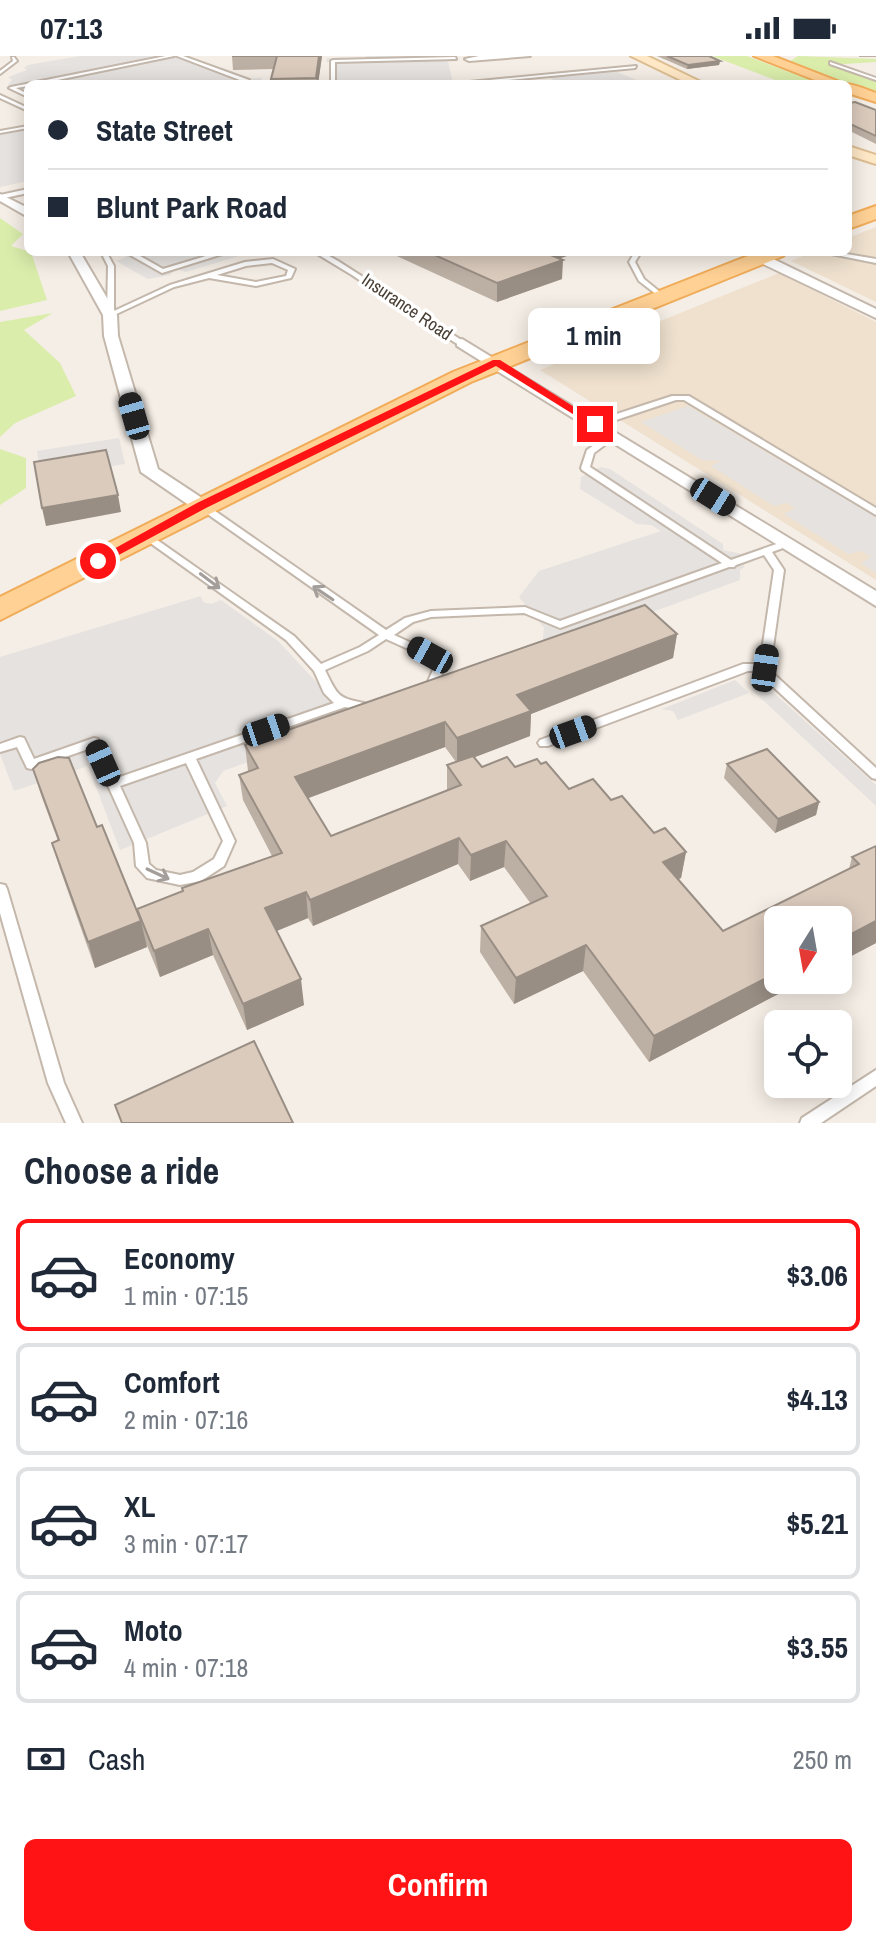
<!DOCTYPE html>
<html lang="en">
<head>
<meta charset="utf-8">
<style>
	:root { --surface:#fff; --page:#f6f6f7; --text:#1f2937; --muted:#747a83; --line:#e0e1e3; --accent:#ff1314 }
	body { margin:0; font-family:"Archivo Narrow",sans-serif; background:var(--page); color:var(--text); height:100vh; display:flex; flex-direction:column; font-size:30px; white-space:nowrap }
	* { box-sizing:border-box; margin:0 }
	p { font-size:26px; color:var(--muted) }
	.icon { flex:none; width:44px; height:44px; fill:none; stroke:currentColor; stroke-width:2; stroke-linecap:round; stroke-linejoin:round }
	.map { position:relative; height:1067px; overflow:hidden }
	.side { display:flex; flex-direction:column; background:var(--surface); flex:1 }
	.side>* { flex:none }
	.guide { position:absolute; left:24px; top:24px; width:828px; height:176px; border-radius:12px; box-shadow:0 4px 20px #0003; display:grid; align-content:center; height:176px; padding:0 24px; background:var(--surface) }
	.needle { width:52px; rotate:191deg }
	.tools { position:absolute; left:764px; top:850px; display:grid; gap:16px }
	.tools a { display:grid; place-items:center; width:88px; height:88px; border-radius:12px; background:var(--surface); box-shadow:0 4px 20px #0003; font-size:40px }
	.end { position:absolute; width:36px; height:36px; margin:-18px; border:10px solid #ff1314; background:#fff; box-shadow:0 0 0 4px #fff }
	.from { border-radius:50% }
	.bubble { position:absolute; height:56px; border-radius:12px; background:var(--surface); box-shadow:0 4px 20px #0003; font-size:26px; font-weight:800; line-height:56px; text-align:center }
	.car { position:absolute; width:24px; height:48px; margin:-24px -12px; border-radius:10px; box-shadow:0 0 6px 2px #0007; background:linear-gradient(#222 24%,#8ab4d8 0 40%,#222 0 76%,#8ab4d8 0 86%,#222 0) }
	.guide b { display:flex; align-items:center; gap:28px; height:76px; font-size:30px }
	.guide b+b { border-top:2px solid var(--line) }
	.guide i { width:20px; height:20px; background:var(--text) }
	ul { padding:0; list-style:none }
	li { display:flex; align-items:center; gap:24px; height:112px; margin:0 16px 12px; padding:0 8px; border:4px solid var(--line); border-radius:12px }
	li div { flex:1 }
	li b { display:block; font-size:30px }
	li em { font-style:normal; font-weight:800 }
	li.selected { border-color:var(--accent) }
	li>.icon { width:72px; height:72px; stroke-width:1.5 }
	h2 { padding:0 24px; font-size:36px; line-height:96px }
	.pay { display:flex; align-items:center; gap:20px; height:88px; padding:0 24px; font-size:30px }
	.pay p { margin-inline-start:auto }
	.button { display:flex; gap:16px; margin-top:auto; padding:16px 24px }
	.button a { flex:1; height:92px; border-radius:12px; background:var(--accent); color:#fff; font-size:32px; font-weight:800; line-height:92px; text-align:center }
	.status { display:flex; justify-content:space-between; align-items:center; height:56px; padding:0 40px; background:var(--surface); direction:ltr }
	.status svg { height:22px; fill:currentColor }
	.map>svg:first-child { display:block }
	.education { fill:#efe1ce }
	.green { fill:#daedab }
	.parking { fill:#e5e2df }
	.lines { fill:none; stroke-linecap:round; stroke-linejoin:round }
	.service-casing { stroke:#c4b7ab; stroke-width:4 }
	.minor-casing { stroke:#c4b7ab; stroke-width:4 }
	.secondary-casing { stroke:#ddbe93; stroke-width:4 }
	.primary-casing { stroke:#f0ac59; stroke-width:4 }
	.service { fill:#fff; fill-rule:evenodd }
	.minor { fill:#fff; fill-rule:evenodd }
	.secondary { fill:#ffe8c6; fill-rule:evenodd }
	.primary { fill:#ffd195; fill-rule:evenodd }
	.wall { fill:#bcafa3; fill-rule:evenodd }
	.shaded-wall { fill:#998e84 }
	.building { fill:#dbcbbd; stroke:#998e84; stroke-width:2 }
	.oneway { stroke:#a49e9a }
	.route { fill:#ff1314 }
	.labels { text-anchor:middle; stroke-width:7; stroke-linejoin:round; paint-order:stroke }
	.far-street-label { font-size:18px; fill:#483e34; stroke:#fff }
</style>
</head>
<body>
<div class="status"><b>07:13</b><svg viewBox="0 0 49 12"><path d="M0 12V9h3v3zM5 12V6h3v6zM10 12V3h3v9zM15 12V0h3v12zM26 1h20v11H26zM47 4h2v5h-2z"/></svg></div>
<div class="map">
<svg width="876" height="1067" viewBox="0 0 876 1067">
	<rect width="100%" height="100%" fill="#f5eee6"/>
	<!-- education -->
	<path class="education" d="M876,171V246L791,205L813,196H848V182Z
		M779,217L876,266V524L540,314Z"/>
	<!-- green -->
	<path class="green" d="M712,0H747L821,28H786Z
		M798,0L876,3V6L829,9L876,25V39L789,6Z
		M0,162L23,178L11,190L31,196L47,244L0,255Z
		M53,257L24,274L60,307L76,340L15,367L0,381V266Z
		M0,393L26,402V432L0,449Z"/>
	<!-- parking -->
	<path class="parking" d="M80,0H180L177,1L231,22H262L260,28H28V43L6,32L12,24L8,21L27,14L24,12L28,9Z
		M367,0H447L453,28H329L330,6H326L327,2L361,3Z
		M617,16L647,28H561L548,21Z
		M28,69V125L0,131V75Z
		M118,196H252L186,216L175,213L170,219L148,223L116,205L126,201Z
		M688,350L876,461V517L861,507L871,501L862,495L848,498L784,458L795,452L787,447L774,450L711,410L721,405L702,404L641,366Z
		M119,382L125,408L41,421L37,395Z
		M601,411L610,413L723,488V494L742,498L744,511L740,514V524L551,593L542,591L544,572L519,541L539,515L661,475L651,469L637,468L580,433L581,421Z
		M201,540L203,546L211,548L221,544L278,585L334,645L349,670L223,715L215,727L227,750L120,794L88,710L14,735L0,698V601Z
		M735,624L749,637L678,664L673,655L662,653Z
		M763,627L876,729V750L751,633Z"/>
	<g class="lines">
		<defs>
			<path id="service" d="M166,0H174L38,28H28V30L16,32L28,38V41L9,32L11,31Z
				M177,0H183L249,24L248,28H244L245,26Z
				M12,1H14L17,5L0,18V15L13,5Z
				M455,1L456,3L335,6V28H331V5L333,4Z
				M830,6L876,22V24L830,8Z
				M636,10L635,12L464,28L459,27Z
				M0,39L28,52V55L0,42Z
				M28,70V72L0,77V75Z
				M28,133V137L0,143V139Z
				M104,196H112L108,199L114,210V255L170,229L245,206L273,203L295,213L291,222L256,230L209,222L174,231L110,261L107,259L108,210L102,198ZM272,207L288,214L286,220L256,226L217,219L246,210Z
				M125,196H133L163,213L219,196H229L162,217Z
				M314,196H322L338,205L466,287L459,289L423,267L352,219Z
				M635,196H641L635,206L644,223L665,240V242H661L639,225L629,206Z
				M821,196H835L876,203V207Z
				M672,340H689L876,452V459L684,344H676L598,370H592L591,368L592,366Z
				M610,378H613L617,380L594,397L590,411L731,504L785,485H791L793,487L791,489L772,496L784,514L770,612L776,620L876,712V723L872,722L768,626L762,615H748L548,690H540L538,687L540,684L743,608H760L774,514L764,499L736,509L734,511H729L560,572L524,557L431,561L413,566L394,579L434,597L443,614L437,632L435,635H427L425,632L433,614L426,601L386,583L368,595L325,614C340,646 340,641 372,649L374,652L372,655L368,656L345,651L196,703L235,785L224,810L201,825L180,829L147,822L136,810L134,787L91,692L31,713L27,712L17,691L0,696V688L20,681L24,682L34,703L94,682L98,683L100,686L117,722L334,647L324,637L314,615L286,584L142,481L147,478L150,479L294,580L321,608L360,591L379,579L199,452L197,450L199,448H205L386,574L405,562L431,555L525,551L560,565L722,507L582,414L581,412L587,394ZM186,707L223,785L214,803L193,816L180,819L156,814L149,808L146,787L120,730Z
				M0,828L5,829L7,833L64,1027L82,1067H66L48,1027L0,857Z
				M876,1014V1030L821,1067H800L802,1062Z"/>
			<path id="minor" d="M479,0H530L469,5L465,3Z
				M0,138L28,152V161L0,145Z
				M68,196H80L117,259L118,280L158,413L208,446L211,450L208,454H196L141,416L104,280L103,259Z
				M757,199H765L876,253V262L757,205Z
				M462,283L876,535V550L457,290V284Z"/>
			<path id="secondary" d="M631,0H647L705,28H689Z
				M848,90L876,99V108L848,99Z"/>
			<path id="primary" d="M754,0H773L845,28H825Z
				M847,28C857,29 867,34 876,37V46L848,37Z
				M876,150V163L848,173V160Z
				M758,196H786L783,200L471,326L0,564V541L453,316Z"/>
		</defs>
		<!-- service casing -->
		<use href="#service" class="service-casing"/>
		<!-- minor casing -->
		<use href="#minor" class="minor-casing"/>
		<!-- secondary casing -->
		<use href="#secondary" class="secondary-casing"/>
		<!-- primary casing -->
		<use href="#primary" class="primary-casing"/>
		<!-- service -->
		<use href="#service" class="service"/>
		<!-- minor -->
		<use href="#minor" class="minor"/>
		<!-- secondary -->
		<use href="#secondary" class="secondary"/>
		<!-- primary -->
		<use href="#primary" class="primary"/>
	</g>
	<!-- wall -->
	<path class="wall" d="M232,0H322L318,28H271V23L273,13L233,14Z
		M657,0H709L720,5L719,9L687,13Z
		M859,0H876V1H859Z
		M848,47L876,54V88L848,74Z
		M388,196H578L559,203L562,223L497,246Z
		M677,578L673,602L531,658L530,680L474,701L482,711H515L541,708L569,733L611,744L654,777L686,796L681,822L678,823L723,875L849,813L852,801L876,790V887L838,907V864L778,924H805L649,1006L583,915L514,948L480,896L481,870L531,848L504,811L470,825L458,808L313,870L308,862L277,875L304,949L247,974L213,899L160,921L146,887L147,891L95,912L60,813L52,787L58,785L41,739L33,713L97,771L138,857L272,800L243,744L239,719L248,715L245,689ZM445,691L456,706L447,709V734L331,780L308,742Z
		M727,708L819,746L816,759L775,777L724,722Z"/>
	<!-- shaded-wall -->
	<path class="shaded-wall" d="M319,0H322L318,28H316Z
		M720,5L719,9L687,13L688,9Z
		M535,196H578L534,211Z
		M563,204L562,223L497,246V227Z
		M118,439L121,456L46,470L42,452Z
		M677,578L673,602L531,658L530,680L457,708V682L517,639Z
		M445,666V691L298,746L295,721Z
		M819,746L816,759L775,777L778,763Z
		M459,782L458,808L313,870L310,844Z
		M506,785L504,811L470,825L471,799Z
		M686,796L681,822L658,832L663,806Z
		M306,836L308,862L269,878L265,852Z
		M141,865L147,891L95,912L88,886Z
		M876,865V887L838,907V885Z
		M208,873L213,899L160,921L154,895Z
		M586,889L583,915L514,948L516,922Z
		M778,916V924H805L649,1006L654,980Z
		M301,923L304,949L247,974L243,948Z"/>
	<!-- building -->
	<path class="building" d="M232,0H319L316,22L271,23L277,0Z
		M667,0H709L720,5L688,9Z
		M855,46L876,54V80L848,67V47Z
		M428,196H543L563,204L497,227Z
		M106,394L118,439L42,452L34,406Z
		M645,549L677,578L517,639L531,655L457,682L445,666L295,721L331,780L461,729L447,709L473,700L482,711L507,701L515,711L537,703L541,708L546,706L569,733L593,723L611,744L622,740L654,777L665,772L686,796L663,806L723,875L859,808L852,801L876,790V865L838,885V864H778V916L654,980L586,889L516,922L481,870L547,840L506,785L471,799L459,782L310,844L306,836L265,852L301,923L243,948L208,873L154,895L137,853L183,835L182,832L282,797L239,719L258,712L245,689Z
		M767,693L819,746L778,763L727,708Z
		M58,701L69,702L97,771L102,769L141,865L88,886L52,787L59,784L33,713L39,707Z
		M254,985L293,1067H122L115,1049Z"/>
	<!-- one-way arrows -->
	<defs><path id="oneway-shaft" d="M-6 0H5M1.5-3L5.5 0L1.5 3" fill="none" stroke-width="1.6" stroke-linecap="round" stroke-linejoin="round" transform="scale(2)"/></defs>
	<g class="oneway">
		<use href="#oneway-shaft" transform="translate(210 525) rotate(37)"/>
		<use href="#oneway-shaft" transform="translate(323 537) rotate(-146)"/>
		<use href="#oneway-shaft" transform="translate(158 818) rotate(25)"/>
	</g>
	<!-- route -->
	<path class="route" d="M493,304H500L601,368L592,370L496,310L206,452L102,508L92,505L197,447Z"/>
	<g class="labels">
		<!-- far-street labels -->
		<g class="far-street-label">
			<text transform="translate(407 251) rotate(34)" y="6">Insurance Road</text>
		</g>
	</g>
</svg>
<div class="tools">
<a><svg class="needle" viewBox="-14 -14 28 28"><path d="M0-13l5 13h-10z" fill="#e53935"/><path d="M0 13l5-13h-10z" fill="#747a83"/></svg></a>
<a><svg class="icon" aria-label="locate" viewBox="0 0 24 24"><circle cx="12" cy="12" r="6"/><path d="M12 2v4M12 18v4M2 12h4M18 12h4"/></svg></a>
</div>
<i class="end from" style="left:98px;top:505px"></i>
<i class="end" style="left:595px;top:368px"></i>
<div class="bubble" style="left:528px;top:252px;width:132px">1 min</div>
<i class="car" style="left:134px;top:360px;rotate:344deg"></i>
<i class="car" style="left:713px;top:441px;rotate:122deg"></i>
<i class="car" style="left:430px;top:599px;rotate:299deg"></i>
<i class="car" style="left:765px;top:612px;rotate:8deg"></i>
<i class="car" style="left:266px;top:674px;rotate:71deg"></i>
<i class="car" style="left:573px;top:676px;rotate:70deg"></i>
<i class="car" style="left:103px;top:707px;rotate:336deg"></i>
<div class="guide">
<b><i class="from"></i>State Street</b>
<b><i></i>Blunt Park Road</b>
</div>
</div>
<section class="side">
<h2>Choose a ride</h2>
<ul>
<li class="selected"><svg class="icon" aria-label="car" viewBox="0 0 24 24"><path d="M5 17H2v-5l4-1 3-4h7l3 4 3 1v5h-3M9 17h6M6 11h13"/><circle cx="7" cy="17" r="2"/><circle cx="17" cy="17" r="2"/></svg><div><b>Economy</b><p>1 min · 07:15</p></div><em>$3.06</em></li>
<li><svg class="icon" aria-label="car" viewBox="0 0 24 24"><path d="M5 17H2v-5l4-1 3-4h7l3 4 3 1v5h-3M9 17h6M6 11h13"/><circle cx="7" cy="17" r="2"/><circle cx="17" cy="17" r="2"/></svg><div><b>Comfort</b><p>2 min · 07:16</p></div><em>$4.13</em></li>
<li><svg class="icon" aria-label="car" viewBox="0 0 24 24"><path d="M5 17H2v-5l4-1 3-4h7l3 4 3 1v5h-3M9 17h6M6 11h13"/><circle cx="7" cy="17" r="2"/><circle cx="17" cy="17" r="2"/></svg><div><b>XL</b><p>3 min · 07:17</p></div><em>$5.21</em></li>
<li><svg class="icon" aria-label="car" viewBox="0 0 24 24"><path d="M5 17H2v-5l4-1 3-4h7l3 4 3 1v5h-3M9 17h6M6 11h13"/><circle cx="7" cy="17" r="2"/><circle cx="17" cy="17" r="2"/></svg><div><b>Moto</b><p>4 min · 07:18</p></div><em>$3.55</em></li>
</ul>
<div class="pay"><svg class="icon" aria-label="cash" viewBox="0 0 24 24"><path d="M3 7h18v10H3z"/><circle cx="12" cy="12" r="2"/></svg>Cash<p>250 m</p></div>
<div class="button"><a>Confirm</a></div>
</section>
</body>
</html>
